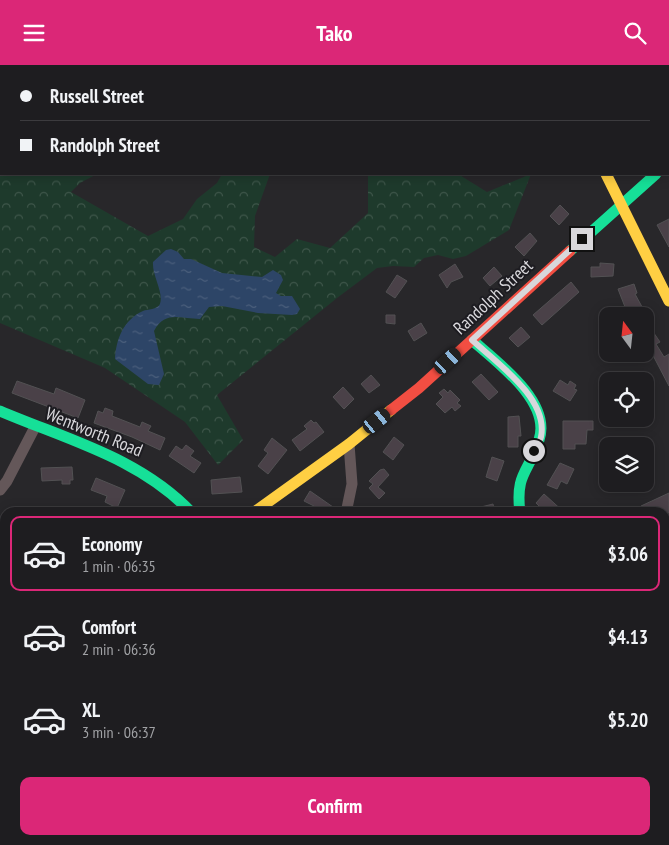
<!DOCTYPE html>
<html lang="en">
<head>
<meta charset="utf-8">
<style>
	:root { --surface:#1e1d20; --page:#2b2a2d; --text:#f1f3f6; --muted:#a1a2a5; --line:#3c3b3e; --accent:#db2777 }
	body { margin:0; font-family:"PT Sans Narrow",sans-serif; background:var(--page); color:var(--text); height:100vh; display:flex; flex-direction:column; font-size:19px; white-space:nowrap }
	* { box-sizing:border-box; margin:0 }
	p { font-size:16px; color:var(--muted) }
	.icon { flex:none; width:28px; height:28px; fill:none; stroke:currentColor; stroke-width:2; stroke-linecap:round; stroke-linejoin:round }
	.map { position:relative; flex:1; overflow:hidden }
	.details { position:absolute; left:0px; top:442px; width:670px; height:338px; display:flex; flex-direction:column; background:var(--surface); border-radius:15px 15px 0 0; box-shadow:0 2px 12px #0003,0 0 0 1px var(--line) }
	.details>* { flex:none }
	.guide { position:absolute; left:0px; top:0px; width:670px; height:110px; box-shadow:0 2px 12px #0003,0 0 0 1px var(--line); display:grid; align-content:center; height:110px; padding:0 20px; background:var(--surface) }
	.needle { width:32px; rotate:345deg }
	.fabs { position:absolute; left:599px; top:242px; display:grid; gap:10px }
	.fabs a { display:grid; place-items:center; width:55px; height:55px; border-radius:10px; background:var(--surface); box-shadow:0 2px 12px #0003,0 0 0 1px var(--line); font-size:25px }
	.end { position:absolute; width:22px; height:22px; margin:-11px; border:6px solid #d8d7db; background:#111; box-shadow:0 0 0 2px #111 }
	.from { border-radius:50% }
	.car { position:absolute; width:15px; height:30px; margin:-15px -8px; border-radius:6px; box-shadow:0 0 4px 1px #0007; background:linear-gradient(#222 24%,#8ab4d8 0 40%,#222 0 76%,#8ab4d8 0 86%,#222 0) }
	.guide b { display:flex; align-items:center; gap:18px; height:48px; font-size:19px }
	.guide b+b { border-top:1px solid var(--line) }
	.guide i { width:12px; height:12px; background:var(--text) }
	ul { padding:9px 0 0; list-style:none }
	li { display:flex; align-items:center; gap:15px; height:75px; margin:0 10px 8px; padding:0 10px; border:2px solid transparent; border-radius:10px }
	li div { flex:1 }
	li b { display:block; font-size:19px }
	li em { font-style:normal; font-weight:700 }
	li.on { border-color:var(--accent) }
	li>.icon { width:45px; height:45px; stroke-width:1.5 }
	.button { display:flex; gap:10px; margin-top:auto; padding:10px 20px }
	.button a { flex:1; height:58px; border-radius:10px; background:var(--accent); color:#fff; font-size:20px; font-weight:700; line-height:58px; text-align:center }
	header { display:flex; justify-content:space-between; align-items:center; height:65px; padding:0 20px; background:var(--accent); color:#fff; font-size:22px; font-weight:700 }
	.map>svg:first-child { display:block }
	.forest { fill:url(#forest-crowns) }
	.water { fill:url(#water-ripples) }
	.building { fill:#4a4148; stroke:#525153 }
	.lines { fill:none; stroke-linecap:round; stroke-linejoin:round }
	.street { stroke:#645759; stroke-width:11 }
	.fast { stroke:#16e098; stroke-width:11 }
	.slow { stroke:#ffcf43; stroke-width:11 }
	.jam { stroke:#f24e42; stroke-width:11 }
	.route { stroke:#d8d7db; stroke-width:6 }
	.labels { text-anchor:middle; stroke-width:4; stroke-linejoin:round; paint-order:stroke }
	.street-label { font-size:18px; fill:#d8d7db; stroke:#1d1c21 }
</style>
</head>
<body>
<header><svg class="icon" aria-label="menu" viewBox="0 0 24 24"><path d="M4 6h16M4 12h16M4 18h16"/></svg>Tako<svg class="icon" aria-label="search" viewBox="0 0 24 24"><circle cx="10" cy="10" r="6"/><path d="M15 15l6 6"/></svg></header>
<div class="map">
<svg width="669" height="780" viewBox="0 0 669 780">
	<defs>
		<pattern id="forest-crowns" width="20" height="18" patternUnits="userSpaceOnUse" patternTransform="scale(1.25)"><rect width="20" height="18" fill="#1e3a2c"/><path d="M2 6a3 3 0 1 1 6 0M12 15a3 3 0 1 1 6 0" fill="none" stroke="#3e564a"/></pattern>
		<pattern id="water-ripples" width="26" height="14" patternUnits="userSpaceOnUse" patternTransform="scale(1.25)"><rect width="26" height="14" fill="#2d4567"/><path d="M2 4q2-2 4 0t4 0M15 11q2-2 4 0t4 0" fill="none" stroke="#4b5f7c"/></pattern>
	</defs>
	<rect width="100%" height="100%" fill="#28272a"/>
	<!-- forest -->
	<path class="forest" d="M0,0H89L1,1V109H97L80,118L71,127L148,171L183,154L197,134L217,118L222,109H270L255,151L254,182L275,192L297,174L330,183L368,148V109H458L487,127L531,109L509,165L466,191L453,194L438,190L424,193L414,202L393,201L377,203L337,233L217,330L243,375L218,400L185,357L105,303L0,258Z
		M5,678V775H92V780H0V679Z
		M259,775H463L467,780H262Z"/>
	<!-- water -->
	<path class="water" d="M171,184L178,187L184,194H191L222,208L262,212L273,205L281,210L283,215L276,228L281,231H292L300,244L297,249L292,250L258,248L222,241L209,242L200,254C181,254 165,245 154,266L164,309L159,320L148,319L115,294C116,275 123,255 143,246C148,244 157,245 160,239C164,227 152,211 153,197L166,185Z"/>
	<!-- building -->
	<path class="building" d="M560,140L569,149L559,160L550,151Z
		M669,154V182L657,160Z
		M530,168L537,176L524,191L515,182Z
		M600,198L614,199L613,211L591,212V202H600Z
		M455,199L463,212L451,217L447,223L439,210Z
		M494,202L502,211L490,221L483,213Z
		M397,210L407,216L395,233L386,227Z
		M571,217L579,227L542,260L533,250Z
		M634,219L637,228L635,229L647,251H627L623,244L625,242L618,224Z
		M386,250H395V259L386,258Z
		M645,255L660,277L656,279L664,292L669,289V321L645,275Z
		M421,258L427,268L414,276L408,266Z
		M521,262L530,272L518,282L509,273Z
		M481,309L498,327L489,335L472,317Z
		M371,310L380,320L369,328L361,319Z
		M560,315L568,320L570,316L576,320L574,324L577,325L570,336L553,326Z
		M17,316L54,329L56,323L85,335L78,353L12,328Z
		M343,322L354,334L344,344L333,332Z
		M444,324L448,328L450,325L460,335L457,338L461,341L455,346L452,342L445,348L436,339L443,332L439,328Z
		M105,343L113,346L112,351L140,362L142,357L151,361L148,366L165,373L160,385L132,372L94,358L98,346L103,348Z
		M519,351L521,371H518V382H508V352Z
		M311,355L314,358L316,357L324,367L300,386L292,375L307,364L304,361Z
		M563,356H593V365H587L586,379H575V384H563Z
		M394,372L404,380L393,395L383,387Z
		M272,373L287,385L268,409L258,401L268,388L264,385Z
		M186,380L194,386L190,391L201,398L194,408L169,391L176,381L182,385Z
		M492,392L504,396L497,416L486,412Z
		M560,398L574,404L567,419L561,416L557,424L547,420Z
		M72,402L73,415H70V419H62V415L42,416L41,403Z
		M384,404L389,410L378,422L385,428L379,434L369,423L373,419L369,416L380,405Z
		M240,412L242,427L212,429L211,415Z
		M96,413L125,425L117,443L105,437L107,431L91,425Z
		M310,426L333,442L329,448H310L314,441L304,436Z
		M669,428V448H644L641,441Z
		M544,429L565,448H546L536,438Z
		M493,439L495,448H470L469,445Z"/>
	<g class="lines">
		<!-- street -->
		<path class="street" d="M0,425L7,416L35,362
			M346,448L352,419L349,379
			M0,671H5
			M665,688L669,693
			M665,766L669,764
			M176,775L180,780
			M634,775L639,780
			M647,780L653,775"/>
		<!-- fast -->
		<path class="fast" d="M570,186L656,109
			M472,275C497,297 552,337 539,375C529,408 515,407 520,448
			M0,346C68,375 140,393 192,448
			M0,620L5,617"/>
		<!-- slow -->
		<path class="slow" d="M550,0L551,1
			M606,109L669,236
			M253,448L349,379L391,345"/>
		<!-- jam -->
		<path class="jam" d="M391,345L419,323L570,186"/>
	</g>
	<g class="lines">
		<!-- route -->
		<path class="route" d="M534,386C536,382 540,377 541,372C549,334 497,298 472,275L582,174"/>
	</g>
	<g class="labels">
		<!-- street labels -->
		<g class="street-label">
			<text transform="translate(493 232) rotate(-43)" y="6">Randolph Street</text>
			<text transform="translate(94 367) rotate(22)" y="6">Wentworth Road</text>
		</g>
	</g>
</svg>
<div class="fabs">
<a><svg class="needle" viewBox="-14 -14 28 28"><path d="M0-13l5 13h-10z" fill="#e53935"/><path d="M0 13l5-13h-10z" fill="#a1a2a5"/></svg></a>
<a><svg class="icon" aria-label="locate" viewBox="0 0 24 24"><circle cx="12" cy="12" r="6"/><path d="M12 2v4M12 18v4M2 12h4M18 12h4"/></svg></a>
<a><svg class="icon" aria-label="layers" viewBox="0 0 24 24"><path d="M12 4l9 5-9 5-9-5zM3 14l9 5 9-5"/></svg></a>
</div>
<i class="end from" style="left:534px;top:386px"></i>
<i class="end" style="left:582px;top:174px"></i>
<i class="car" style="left:448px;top:296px;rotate:48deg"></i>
<i class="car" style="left:377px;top:356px;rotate:51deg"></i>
<div class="guide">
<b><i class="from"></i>Russell Street</b>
<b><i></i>Randolph Street</b>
</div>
<section class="details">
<ul>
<li class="on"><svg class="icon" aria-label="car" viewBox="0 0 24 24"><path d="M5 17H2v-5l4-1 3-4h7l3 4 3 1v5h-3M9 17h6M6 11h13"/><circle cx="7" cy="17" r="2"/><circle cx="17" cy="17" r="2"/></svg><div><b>Economy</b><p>1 min · 06:35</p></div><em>$3.06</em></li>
<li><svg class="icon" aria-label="car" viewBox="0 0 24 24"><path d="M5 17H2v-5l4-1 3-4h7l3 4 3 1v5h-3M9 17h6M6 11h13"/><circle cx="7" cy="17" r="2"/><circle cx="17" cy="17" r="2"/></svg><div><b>Comfort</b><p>2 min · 06:36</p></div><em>$4.13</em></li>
<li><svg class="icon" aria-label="car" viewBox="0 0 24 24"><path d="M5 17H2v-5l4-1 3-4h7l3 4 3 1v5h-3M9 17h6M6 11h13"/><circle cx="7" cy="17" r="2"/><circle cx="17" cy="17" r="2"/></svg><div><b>XL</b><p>3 min · 06:37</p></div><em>$5.20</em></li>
</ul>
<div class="button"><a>Confirm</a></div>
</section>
</div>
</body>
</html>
